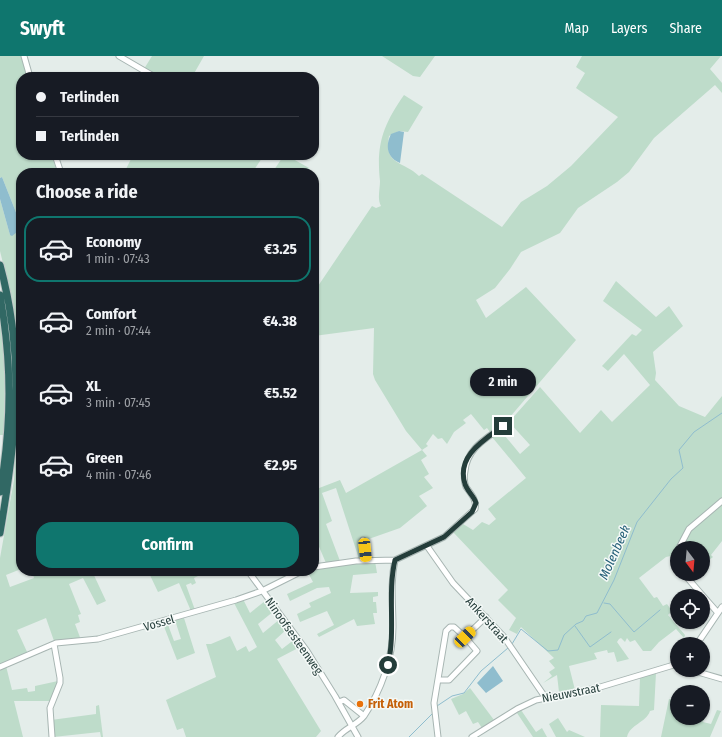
<!DOCTYPE html>
<html lang="en">
<head>
<meta charset="utf-8">
<style>
	:root { --surface:#171b24; --page:#242831; --text:#f1f3f6; --muted:#9ea1a6; --line:#363941; --accent:#0f766e }
	body { margin:0; font-family:"Fira Sans Condensed",sans-serif; background:var(--page); color:var(--text); height:100vh; display:flex; flex-direction:column; font-size:15px; white-space:nowrap }
	* { box-sizing:border-box; margin:0 }
	p { font-size:13px; color:var(--muted) }
	.icon { flex:none; width:22px; height:22px; fill:none; stroke:currentColor; stroke-width:2; stroke-linecap:round; stroke-linejoin:round }
	.map { position:relative; flex:1; overflow:hidden }
	.drawer { position:absolute; left:16px; top:112px; width:303px; height:408px; display:flex; flex-direction:column; background:var(--surface); border-radius:16px; box-shadow:0 1px 3px #0004 }
	.drawer>* { flex:none }
	.top-card { position:absolute; left:16px; top:16px; width:303px; height:88px; border-radius:16px; box-shadow:0 1px 3px #0004; display:grid; align-content:center; height:88px; padding:0 20px; background:var(--surface) }
	.needle { width:26px; rotate:164deg }
	.tools { position:absolute; left:670px; top:485px; display:grid; gap:8px }
	.tools a { display:grid; place-items:center; width:40px; height:40px; border-radius:50%; background:var(--surface); box-shadow:0 1px 3px #0004; font-size:20px }
	.end { position:absolute; width:18px; height:18px; margin:-9px; border:5px solid #243d3a; background:#fff; box-shadow:0 0 0 2px #fff }
	.from { border-radius:50% }
	.bubble { position:absolute; height:28px; border-radius:14px; background:var(--surface); box-shadow:0 1px 3px #0004; font-size:13px; font-weight:700; line-height:28px; text-align:center }
	.car { position:absolute; width:12px; height:24px; margin:-12px -6px; border-radius:5px; box-shadow:0 0 3px 1px #0007; background:linear-gradient(#f5c518 24%,#345 0 40%,#f5c518 0 76%,#345 0 86%,#f5c518 0) }
	.top-card b { display:flex; align-items:center; gap:14px; height:38px; font-size:15px }
	.top-card b+b { border-top:1px solid var(--line) }
	.top-card i { width:10px; height:10px; background:var(--text) }
	ul { padding:0; list-style:none }
	li { display:flex; align-items:center; gap:12px; height:66px; margin:0 8px 6px; padding:0 12px; border:2px solid transparent; border-radius:16px }
	li div { flex:1 }
	li b { display:block; font-size:15px }
	li em { font-style:normal; font-weight:700 }
	li.selected { border-color:var(--accent) }
	li>.icon { width:36px; height:36px; stroke-width:1.5 }
	h2 { padding:0 20px; font-size:18px; line-height:48px }
	.primary-button { display:flex; gap:8px; margin-top:auto; padding:8px 20px }
	.primary-button a { flex:1; height:46px; border-radius:16px; background:var(--accent); color:#fff; font-size:16px; font-weight:700; line-height:46px; text-align:center }
	header { display:flex; align-items:center; gap:24px; box-sizing:border-box; height:56px; padding:0 20px; background:var(--accent); color:#fff }
	header strong { font-size:19px }
	nav { display:flex; gap:22px; margin-inline-start:auto; font-size:14px }
	.map>svg:first-child { display:block }
	.green { fill:#bedcca }
	.water { fill:#8fbdce }
	.lines { fill:none; stroke-linecap:round; stroke-linejoin:round }
	.stream { stroke:#8fbdce; stroke-width:1 }
	.minor-casing { stroke:#a7b5b2; stroke-width:7 }
	.highway-casing { stroke:#c2c9c8; stroke-width:9 }
	.minor { stroke:#fff; stroke-width:5 }
	.highway { stroke:#316864; stroke-width:7 }
	.route { stroke:#243d3a; stroke-width:5 }
	.food-dot { fill:#e8710a; stroke:#f4f9f7; stroke-width:1.5 }
	.labels { text-anchor:middle; stroke-width:3; stroke-linejoin:round; paint-order:stroke }
	.street-label { font-size:12px; fill:#243d3a; stroke:#f4f9f7 }
	.food-label { font-size:12px; font-weight:bold; fill:#c56008; stroke:#f4f9f7; text-anchor:start }
	.water-label { font-size:13px; font-style:italic; fill:#215d76; stroke:#f4f9f7 }
</style>
</head>
<body>
<header>
<strong>Swyft</strong>
<nav><a>Map</a><a>Layers</a><a>Share</a></nav>
</header>
<div class="map">
<svg width="722" height="681" viewBox="0 0 722 681">
	<rect width="100%" height="100%" fill="#e4edea"/>
	<!-- green -->
	<path class="green" d="M0,0H21L27,21H21V99H52L57,117H21V169L2,121L0,122Z
		M152,0H204L192,21H158L144,13Z
		M382,0H435L420,21L413,20Z
		M582,0H721L710,13L722,27V37L715,29L654,82L629,116L617,126L578,152L560,177L521,196L510,213L495,232L476,244L486,262L526,231L576,284L504,368L502,367L490,376L487,372L484,374L471,358L463,364L466,367L454,376L447,388L442,382L438,383L433,378L426,388L428,390L422,394L427,400L421,404L429,418L424,421L433,432L419,440L427,450L400,472L363,485L365,502L359,503L336,432L322,437L332,465L326,468L340,505L326,507L314,479V434L340,424L346,437L422,394L406,375L375,324L373,318L374,272L314,280V236L372,150L376,152L381,150C377,143 380,133 380,125C376,89 383,69 404,39L423,51L408,76L399,75L389,80C384,110 402,104 419,120L422,118L502,171L521,146L547,130L571,110L618,61L576,32L585,17L576,11Z
		M133,99H264L252,117H124Z
		M284,99H286L309,112L306,117H272Z
		M0,143L10,179L21,173V513L6,519L10,531L34,522L32,515H92L106,545L97,549L83,522L69,528L81,558L78,559L80,566L75,568L81,584L54,585L46,562L17,574L28,598L0,610V502L14,424L20,347L19,288L13,248L0,195Z
		M616,225L656,261L669,250L683,270L653,296L656,317L655,324L679,350L705,361L722,340V444L689,471L675,499L666,501L639,522L654,542L657,541L663,550L667,548L672,555L668,559L685,579L684,582L676,573L659,586L651,595H643L635,584L630,586L627,582L625,586L621,582L619,583L617,586L629,603L617,606L614,596L608,597L607,594L594,597L597,603L569,610L575,634L559,636L557,619L543,627L552,620L549,616L555,612L549,605L554,602L521,571L517,578L509,574L516,562L498,544L508,534L453,476L463,468L473,474L482,466L489,469L496,463L488,453L526,422L492,381L500,374L520,398L530,389L509,366L540,331L580,377L601,354L612,366L650,329L624,298L608,315L602,310L632,278L636,280L642,274L603,245Z
		M0,264L5,315L4,379H0Z
		M722,447V485L711,499L713,501L709,504L705,501L703,502V492H680L689,475Z
		M375,505L377,517L353,519L350,537L378,536V540L373,541V546H376L377,557H373L375,568L357,570L354,563L319,581L317,578L334,569L327,555L300,566L297,558L311,551L309,547L331,537L329,531L317,532L290,545L287,538L313,526L307,515Z
		M148,515H208L194,522L196,527L192,529L191,527L186,529L195,554L191,555L179,527L158,536Z
		M243,543L250,557L265,545L274,555L258,568L263,577L280,563L287,573L275,584L282,593L295,583L300,591L277,603L321,675L316,681H186L183,672L177,674L166,644L216,621L206,588H211L230,580L237,595L246,590L249,596L257,591L234,547Z
		M184,562L195,597L177,604L163,568L167,566L174,585L181,583L175,564Z
		M6,610L12,634L27,632L28,636L35,635V630L58,625L50,645H14L23,681H0V613Z
		M656,617L654,654L650,655C646,667 630,668 627,681H600L601,649L639,650L640,622Z
		M470,632L494,664L482,672L478,666L473,668L466,655L459,659L451,643L463,638Z
		M669,643L677,644V662H703V650L708,651L703,666L711,668L717,654L721,655L710,681H661Z
		M99,649L103,681H101L100,676L53,681L51,664L96,658V650Z
		M521,654L536,676L542,672L547,681H533L517,657Z
		M558,662L567,676L569,674L585,681H556L549,668Z"/>
	<!-- water -->
	<path class="water" d="M399,75L404,76L400,107C387,102 385,90 391,78Z
		M2,121L21,169V173L12,180L10,179L0,143V122Z
		M493,610L503,625L486,637L477,627Z"/>
	<g class="lines">
		<!-- stream -->
		<path class="stream" d="M604,547L610,548L634,576L660,554
			M575,570L590,591L611,576
			M512,588L521,573L548,595L558,594L564,579L576,568L583,565L586,560L597,557L614,524L637,466L671,423L683,412L679,394L694,376L722,357
			M437,650L452,640L464,637L481,615L508,592
			M409,681L433,657"/>
		<defs>
			<path id="minor" d="M24,0L30,21
				M119,0L155,21
				M55,99L61,117
				M363,484L366,504
				M427,490L453,527L504,581L545,641
				M679,492L689,473L722,445
				M677,496L675,500L677,509
				M314,511L356,505L395,504
				M248,515L307,595L335,640L358,681
				M684,518L703,540
				M703,540L718,557
				M697,588L722,551
				M0,611L56,587L98,583L236,544L262,535L302,515
				M691,614L722,623
				M438,624H449L477,595L465,581
				M339,646L344,644L364,660
				M52,681L50,652L60,627V622L54,588
				M338,681C345,672 357,669 364,660C381,635 393,602 393,571C393,548 390,527 395,504L444,481L475,453C477,444 471,438 466,431C464,426 464,420 465,415C467,392 486,383 503,370
				M438,681L434,647L446,575L450,571H454L465,581L486,561
				M472,681L517,653L536,644L597,632L677,608"/>
			<path id="highway" d="M0,209C26,304 16,383 0,477
				M0,239C12,307 12,368 0,436"/>
		</defs>
		<!-- minor casing -->
		<use href="#minor" class="minor-casing"/>
		<!-- highway casing -->
		<use href="#highway" class="highway-casing"/>
		<!-- minor -->
		<use href="#minor" class="minor"/>
		<!-- highway -->
		<use href="#highway" class="highway"/>
	</g>
	<g class="lines">
		<!-- route -->
		<path class="route" d="M388,609C396,574 387,539 395,504L444,481L472,456L476,447C474,440 467,435 465,428C456,400 484,384 503,370"/>
	</g>
	<!-- markers -->
	<circle class="food-dot" cx="360" cy="648" r="4"/>
	<g class="labels">
		<!-- street labels -->
		<g class="street-label">
			<text transform="translate(487 564) rotate(48)" y="4">Ankerstraat</text>
			<text transform="translate(159 567) rotate(-16)" y="4">Vossel</text>
			<text transform="translate(294 580) rotate(55)" y="4">Ninoofsesteenweg</text>
			<text transform="translate(571 637) rotate(-11)" y="4">Nieuwstraat</text>
		</g>
		<!-- food labels -->
		<g class="food-label">
			<text x="368" y="652">Frit Atom</text>
		</g>
		<!-- water labels -->
		<g class="water-label">
			<text transform="translate(614 496) rotate(-66)" y="5">Molenbeek</text>
		</g>
	</g>
</svg>
<div class="tools">
<a><svg class="needle" viewBox="-14 -14 28 28"><path d="M0-13l5 13h-10z" fill="#e53935"/><path d="M0 13l5-13h-10z" fill="#9ea1a6"/></svg></a>
<a><svg class="icon" aria-label="locate" viewBox="0 0 24 24"><circle cx="12" cy="12" r="6"/><path d="M12 2v4M12 18v4M2 12h4M18 12h4"/></svg></a>
<a>+</a>
<a>−</a>
</div>
<i class="end from" style="left:388px;top:609px"></i>
<i class="end" style="left:503px;top:370px"></i>
<div class="bubble" style="left:470px;top:312px;width:66px">2 min</div>
<i class="car" style="left:365px;top:494px;rotate:174deg"></i>
<i class="car" style="left:465px;top:581px;rotate:46deg"></i>
<div class="top-card">
<b><i class="from"></i>Terlinden</b>
<b><i></i>Terlinden</b>
</div>
<section class="drawer">
<h2>Choose a ride</h2>
<ul>
<li class="selected"><svg class="icon" aria-label="car" viewBox="0 0 24 24"><path d="M5 17H2v-5l4-1 3-4h7l3 4 3 1v5h-3M9 17h6M6 11h13"/><circle cx="7" cy="17" r="2"/><circle cx="17" cy="17" r="2"/></svg><div><b>Economy</b><p>1 min · 07:43</p></div><em>€3.25</em></li>
<li><svg class="icon" aria-label="car" viewBox="0 0 24 24"><path d="M5 17H2v-5l4-1 3-4h7l3 4 3 1v5h-3M9 17h6M6 11h13"/><circle cx="7" cy="17" r="2"/><circle cx="17" cy="17" r="2"/></svg><div><b>Comfort</b><p>2 min · 07:44</p></div><em>€4.38</em></li>
<li><svg class="icon" aria-label="car" viewBox="0 0 24 24"><path d="M5 17H2v-5l4-1 3-4h7l3 4 3 1v5h-3M9 17h6M6 11h13"/><circle cx="7" cy="17" r="2"/><circle cx="17" cy="17" r="2"/></svg><div><b>XL</b><p>3 min · 07:45</p></div><em>€5.52</em></li>
<li><svg class="icon" aria-label="car" viewBox="0 0 24 24"><path d="M5 17H2v-5l4-1 3-4h7l3 4 3 1v5h-3M9 17h6M6 11h13"/><circle cx="7" cy="17" r="2"/><circle cx="17" cy="17" r="2"/></svg><div><b>Green</b><p>4 min · 07:46</p></div><em>€2.95</em></li>
</ul>
<div class="primary-button"><a>Confirm</a></div>
</section>
</div>
</body>
</html>
